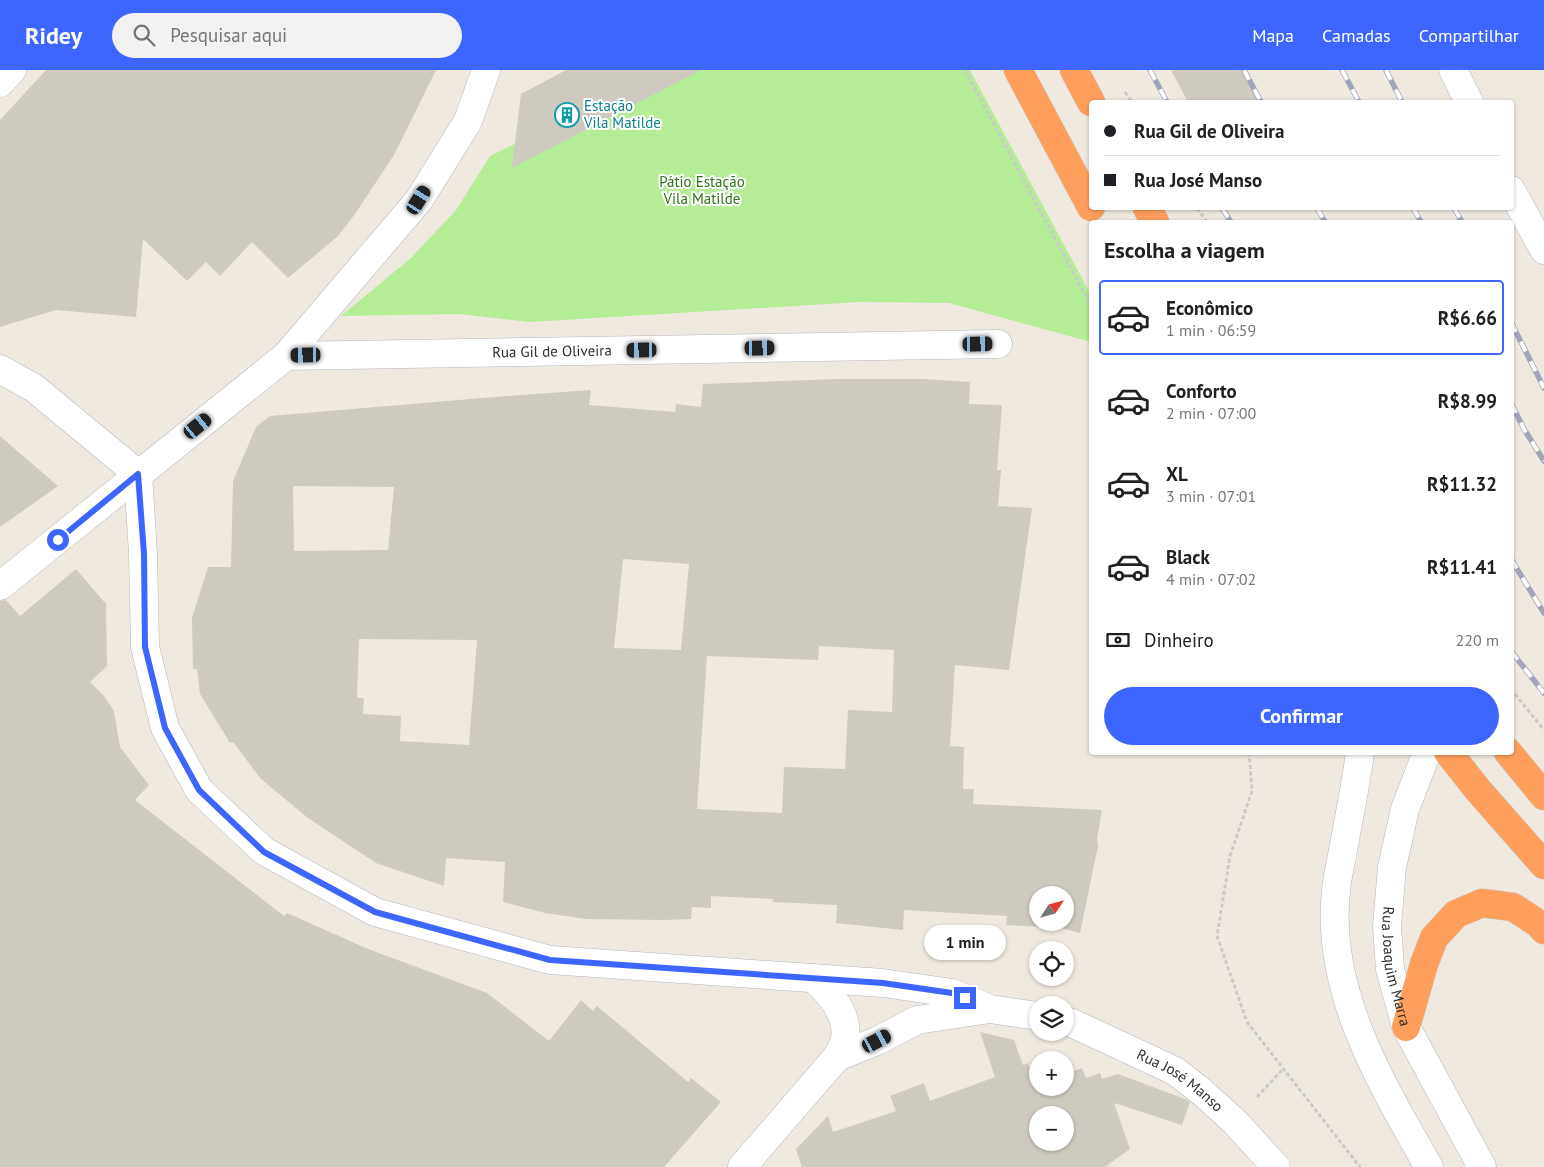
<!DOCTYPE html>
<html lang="pt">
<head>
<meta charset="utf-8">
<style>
	:root { --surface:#fff; --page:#f2f2f2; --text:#202124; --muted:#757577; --line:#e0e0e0; --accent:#3d65ff }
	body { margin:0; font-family:"PT Sans",sans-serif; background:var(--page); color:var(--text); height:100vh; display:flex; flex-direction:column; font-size:19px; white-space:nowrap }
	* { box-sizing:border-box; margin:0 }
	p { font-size:16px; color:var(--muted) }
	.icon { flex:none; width:28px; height:28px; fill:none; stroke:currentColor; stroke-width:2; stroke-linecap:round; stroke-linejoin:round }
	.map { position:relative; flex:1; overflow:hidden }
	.sheet { position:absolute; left:1089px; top:150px; width:425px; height:535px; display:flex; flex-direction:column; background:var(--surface); border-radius:5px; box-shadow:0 1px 4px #0004 }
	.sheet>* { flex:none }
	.guide { position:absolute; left:1089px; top:30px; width:425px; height:110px; border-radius:5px; box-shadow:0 1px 4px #0004; display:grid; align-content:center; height:110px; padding:0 15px; background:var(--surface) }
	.needle { width:32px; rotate:54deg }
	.controls { position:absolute; left:1029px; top:816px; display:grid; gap:10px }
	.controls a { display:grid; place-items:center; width:45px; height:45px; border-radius:50%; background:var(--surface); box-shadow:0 1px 4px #0004; font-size:25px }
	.end { position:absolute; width:22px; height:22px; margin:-11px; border:6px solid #3d65ff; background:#fff; box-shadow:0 0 0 2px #fff }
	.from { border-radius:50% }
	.bubble { position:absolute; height:35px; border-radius:18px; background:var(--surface); box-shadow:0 1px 4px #0004; font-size:16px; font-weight:600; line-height:35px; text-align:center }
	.car { position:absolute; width:15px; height:30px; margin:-15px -8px; border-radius:6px; box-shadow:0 0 4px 1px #0007; background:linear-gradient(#222 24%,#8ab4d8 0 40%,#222 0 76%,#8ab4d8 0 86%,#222 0) }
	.guide b { display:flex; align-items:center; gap:18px; height:48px; font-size:19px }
	.guide b+b { border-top:1px solid var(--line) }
	.guide i { width:12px; height:12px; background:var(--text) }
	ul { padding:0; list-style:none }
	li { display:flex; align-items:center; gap:15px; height:75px; margin:0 10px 8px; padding:0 5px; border:2px solid transparent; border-radius:5px }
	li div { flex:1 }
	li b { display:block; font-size:19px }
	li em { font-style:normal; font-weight:600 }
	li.on { border-color:var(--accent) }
	li>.icon { width:45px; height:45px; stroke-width:1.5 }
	h2 { padding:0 15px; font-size:22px; line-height:60px }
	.pay { display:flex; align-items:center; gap:12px; height:55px; padding:0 15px; font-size:19px }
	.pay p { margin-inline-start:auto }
	.button { display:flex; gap:10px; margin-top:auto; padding:10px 15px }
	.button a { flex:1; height:58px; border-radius:30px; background:var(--accent); color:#fff; font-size:20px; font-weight:600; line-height:58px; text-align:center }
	header { display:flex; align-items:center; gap:30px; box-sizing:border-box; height:70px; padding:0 25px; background:var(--accent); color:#fff }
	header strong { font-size:24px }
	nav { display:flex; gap:28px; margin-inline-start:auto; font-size:18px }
	.search { width:350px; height:45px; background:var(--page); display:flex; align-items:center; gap:12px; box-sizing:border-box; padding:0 18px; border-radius:28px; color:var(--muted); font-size:19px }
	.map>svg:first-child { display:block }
	.green { fill:#b5ec96 }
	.building { fill:#cfcac0; fill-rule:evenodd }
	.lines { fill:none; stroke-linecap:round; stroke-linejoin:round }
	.street-casing { stroke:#b3b6c2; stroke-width:29 }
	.secondary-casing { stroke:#b3b6c2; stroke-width:29 }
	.highway-casing { stroke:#c9c9c9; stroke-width:29 }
	.path { stroke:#c9c9c9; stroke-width:3; stroke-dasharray:4 2.5; stroke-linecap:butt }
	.street { stroke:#fff; stroke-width:28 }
	.secondary { stroke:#fff; stroke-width:28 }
	.highway { stroke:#ff9f5b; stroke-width:28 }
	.rail-casing { stroke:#a1a5ba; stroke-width:5.5 }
	.rail { stroke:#fff; stroke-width:4; stroke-dasharray:11; stroke-linecap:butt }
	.route { stroke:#3d65ff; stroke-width:6 }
	.labels { text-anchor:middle; stroke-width:4; stroke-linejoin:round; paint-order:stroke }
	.culture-label { font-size:15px; fill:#0d838f; stroke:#fff; text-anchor:start }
	.park-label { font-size:15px; fill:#297613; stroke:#fff }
	.street-label { font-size:15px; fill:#2e2e2e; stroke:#fff }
</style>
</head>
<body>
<header>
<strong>Ridey</strong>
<div class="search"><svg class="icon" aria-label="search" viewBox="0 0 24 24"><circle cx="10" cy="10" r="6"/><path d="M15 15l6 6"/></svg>Pesquisar aqui</div>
<nav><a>Mapa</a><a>Camadas</a><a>Compartilhar</a></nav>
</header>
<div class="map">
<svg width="1544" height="1097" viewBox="0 0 1544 1097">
	<rect width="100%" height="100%" fill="#f0e9df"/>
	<!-- green -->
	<path class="green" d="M665,0H970L1091,225V272L949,233L859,232L530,252L460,244L341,246L412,187L456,140L490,86Z"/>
	<!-- building -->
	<path class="building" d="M46,0H436L394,85L355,144L338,166L288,208L252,172L220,206L206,192L187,211L143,169L136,247L56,240L0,257V50Z
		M566,0H701L512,98L521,24Z
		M1171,0H1245L1262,32H1188Z
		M836,309H923L970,312L969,334L1002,335L997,400H1001L998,436L1032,438L1009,600L955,595L950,676L964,677L963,719H974L973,734L1102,740L1097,769L1098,776L1080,863L1061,858L1006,855L1007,846L904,840L903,860L836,853L837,835L773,832V829L711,826V838L692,837L691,849L664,850L586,849L545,843L503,832L505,792L446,788L444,816L376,793L308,748L261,709L233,672L230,673L200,624L197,599H193L192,548L208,497H231L233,411L256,357L270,346L494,327L591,320L589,335L675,342L676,334L701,337L703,314ZM293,416L394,417L388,480L294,481ZM623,489L689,494L681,580L614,578ZM359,569L477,570L469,675L400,671L401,646L363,644L364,628H357ZM819,576L894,580L892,642L848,640L845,699L784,697L782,743L697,739L707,586L818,590ZM1038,825H1065V852H1038Z
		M0,366L58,416L0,457Z
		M76,499L106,534L107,596L90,612L104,626L114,641L120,677L149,715L135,730L284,846L287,843L368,879L487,923L549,971L581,930L593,941L597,936L688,1012L691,1008L721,1032L664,1097H0V531L6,530L20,546Z
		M980,962L1014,970L1023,995L1028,993L1035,1014L1038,1013V1018H1065V1004L1082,998L1086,1008L1100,1003L1102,1009L1118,1004L1185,1029L1190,1032L1182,1055L1114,1033L1130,1079L1105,1097H802L796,1079L828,1046L833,1062L896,1041L890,1026L924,1013L930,1031L995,1007ZM1038,1045H1065V1072H1038Z"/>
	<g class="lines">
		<defs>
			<g id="street">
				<path d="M0,13L12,0"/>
				<path id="s1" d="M286,286L998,274"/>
				<path d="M0,299L34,318L138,404"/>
				<path d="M138,404L143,484L145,577L165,658L199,720L264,781L375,842L550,890L883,913L952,923L990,939L1038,946"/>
				<path d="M0,516L286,286L419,130L468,51L486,0"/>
				<path d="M813,908C830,923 849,944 845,969C844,975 840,981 837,987"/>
				<path id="s2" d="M1065,951L1072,953L1175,1001L1202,1022L1235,1052L1276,1097"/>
				<path d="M742,1097L837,987L877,971L917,950L990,939"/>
			</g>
			<g id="secondary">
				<path d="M1453,0L1469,32"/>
				<path d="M1511,120L1544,180"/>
				<path d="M1360,682C1356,715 1349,747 1343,780C1341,793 1337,807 1336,821C1325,921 1381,1013 1429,1097"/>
				<path id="s3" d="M1427,682L1405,739L1392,797L1387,856L1390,899L1406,957L1482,1097"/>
			</g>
			<path id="highway" d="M1018,0L1091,137
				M1074,0L1091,32
				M1147,138L1155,152
				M1448,682L1478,720L1544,795
				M1508,682L1544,726
				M1406,957L1424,894L1434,868L1456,844L1482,833L1513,837L1539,854L1544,860"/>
		</defs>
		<!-- street casing -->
		<use href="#street" class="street-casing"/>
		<!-- secondary casing -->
		<use href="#secondary" class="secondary-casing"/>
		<!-- highway casing -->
		<use href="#highway" class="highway-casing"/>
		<!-- path -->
		<path class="path" d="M965,0L1091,236
			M1125,22L1132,32
			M1197,138L1207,152
			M1511,619L1544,660
			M1249,682L1252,721L1230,786L1217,866L1247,952L1360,1097
			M1257,1027L1283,999"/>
		<!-- street -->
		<use href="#street" class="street"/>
		<!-- secondary -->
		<use href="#secondary" class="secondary"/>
		<!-- highway -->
		<use href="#highway" class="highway"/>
		<defs>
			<path id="rail" d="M1150,0L1167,32
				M1244,0L1261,32
				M1342,0L1359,32
				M1386,0L1402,32
				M1222,138L1231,152
				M1317,138L1325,152
				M1413,138L1421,152
				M1454,138L1462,152
				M1511,252L1544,318
				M1511,333L1524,359L1544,391
				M1511,489L1544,543
				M1511,581L1544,623"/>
		</defs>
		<!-- rail casing -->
		<use href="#rail" class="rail-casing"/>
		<!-- rail -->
		<use href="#rail" class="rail"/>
	</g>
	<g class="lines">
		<!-- route -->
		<path class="route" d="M58,470L138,404L144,484L145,577L165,658L199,720L264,782L375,842L550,890L883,913L952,923L965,928"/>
	</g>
	<!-- icons -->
	<defs>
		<symbol id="building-ring" viewBox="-11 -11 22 22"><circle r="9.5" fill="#fff" stroke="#0f9aa8" stroke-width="1.5"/><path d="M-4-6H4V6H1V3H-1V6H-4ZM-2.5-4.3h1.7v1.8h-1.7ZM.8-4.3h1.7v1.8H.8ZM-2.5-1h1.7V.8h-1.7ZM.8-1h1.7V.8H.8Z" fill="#0f9aa8"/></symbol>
	</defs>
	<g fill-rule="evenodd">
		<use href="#building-ring" x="553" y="31" width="28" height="28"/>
	</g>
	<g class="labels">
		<!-- culture labels -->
		<g class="culture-label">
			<text x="584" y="41">Estação<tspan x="584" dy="17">Vila Matilde</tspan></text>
		</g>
		<!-- park labels -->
		<g class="park-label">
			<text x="702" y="117">Pátio Estação<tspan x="702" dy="17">Vila Matilde</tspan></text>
		</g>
		<!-- street labels -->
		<g class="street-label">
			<text dy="5" stroke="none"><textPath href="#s1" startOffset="266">Rua Gil de Oliveira</textPath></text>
			<text dy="5" stroke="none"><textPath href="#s3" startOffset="221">Rua Joaquim Marra</textPath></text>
			<text dy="5" stroke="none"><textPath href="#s2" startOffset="130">Rua José Manso</textPath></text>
		</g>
	</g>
</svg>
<div class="controls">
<a><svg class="needle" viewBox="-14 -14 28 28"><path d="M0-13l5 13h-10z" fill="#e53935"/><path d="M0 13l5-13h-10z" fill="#757577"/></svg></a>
<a><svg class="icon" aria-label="locate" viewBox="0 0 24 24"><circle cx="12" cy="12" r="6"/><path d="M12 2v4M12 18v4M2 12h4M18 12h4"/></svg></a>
<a><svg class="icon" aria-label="layers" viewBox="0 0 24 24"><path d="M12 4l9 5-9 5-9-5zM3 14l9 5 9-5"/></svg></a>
<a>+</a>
<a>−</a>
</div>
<i class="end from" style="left:58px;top:470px"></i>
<i class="end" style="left:965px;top:928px"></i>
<div class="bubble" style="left:924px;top:855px;width:82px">1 min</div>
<i class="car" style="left:419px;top:130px;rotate:32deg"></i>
<i class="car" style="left:978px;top:274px;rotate:89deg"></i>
<i class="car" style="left:760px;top:278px;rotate:89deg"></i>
<i class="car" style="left:642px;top:280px;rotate:269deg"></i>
<i class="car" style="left:306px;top:285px;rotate:269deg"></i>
<i class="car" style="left:198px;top:356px;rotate:51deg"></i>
<i class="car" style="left:877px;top:971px;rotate:62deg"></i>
<div class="guide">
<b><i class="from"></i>Rua Gil de Oliveira</b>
<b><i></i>Rua José Manso</b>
</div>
<section class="sheet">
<h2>Escolha a viagem</h2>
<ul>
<li class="on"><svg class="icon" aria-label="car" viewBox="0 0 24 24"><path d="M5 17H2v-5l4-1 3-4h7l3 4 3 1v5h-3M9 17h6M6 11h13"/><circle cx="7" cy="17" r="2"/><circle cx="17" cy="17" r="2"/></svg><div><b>Econômico</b><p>1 min · 06:59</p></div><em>R$6.66</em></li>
<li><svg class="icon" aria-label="car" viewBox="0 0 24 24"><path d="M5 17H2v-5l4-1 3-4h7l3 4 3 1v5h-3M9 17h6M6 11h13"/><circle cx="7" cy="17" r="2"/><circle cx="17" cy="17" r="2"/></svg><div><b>Conforto</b><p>2 min · 07:00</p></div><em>R$8.99</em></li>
<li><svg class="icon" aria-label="car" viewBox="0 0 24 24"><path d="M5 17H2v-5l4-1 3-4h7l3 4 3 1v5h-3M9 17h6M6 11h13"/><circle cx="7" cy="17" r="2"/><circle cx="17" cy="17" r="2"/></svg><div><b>XL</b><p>3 min · 07:01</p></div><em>R$11.32</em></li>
<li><svg class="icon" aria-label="car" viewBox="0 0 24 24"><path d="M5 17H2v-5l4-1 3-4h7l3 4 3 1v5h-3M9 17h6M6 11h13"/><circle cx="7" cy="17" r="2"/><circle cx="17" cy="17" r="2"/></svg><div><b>Black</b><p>4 min · 07:02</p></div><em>R$11.41</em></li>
</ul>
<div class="pay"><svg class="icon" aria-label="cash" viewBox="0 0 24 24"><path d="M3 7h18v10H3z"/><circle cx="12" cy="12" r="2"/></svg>Dinheiro<p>220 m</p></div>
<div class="button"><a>Confirmar</a></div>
</section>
</div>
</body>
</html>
